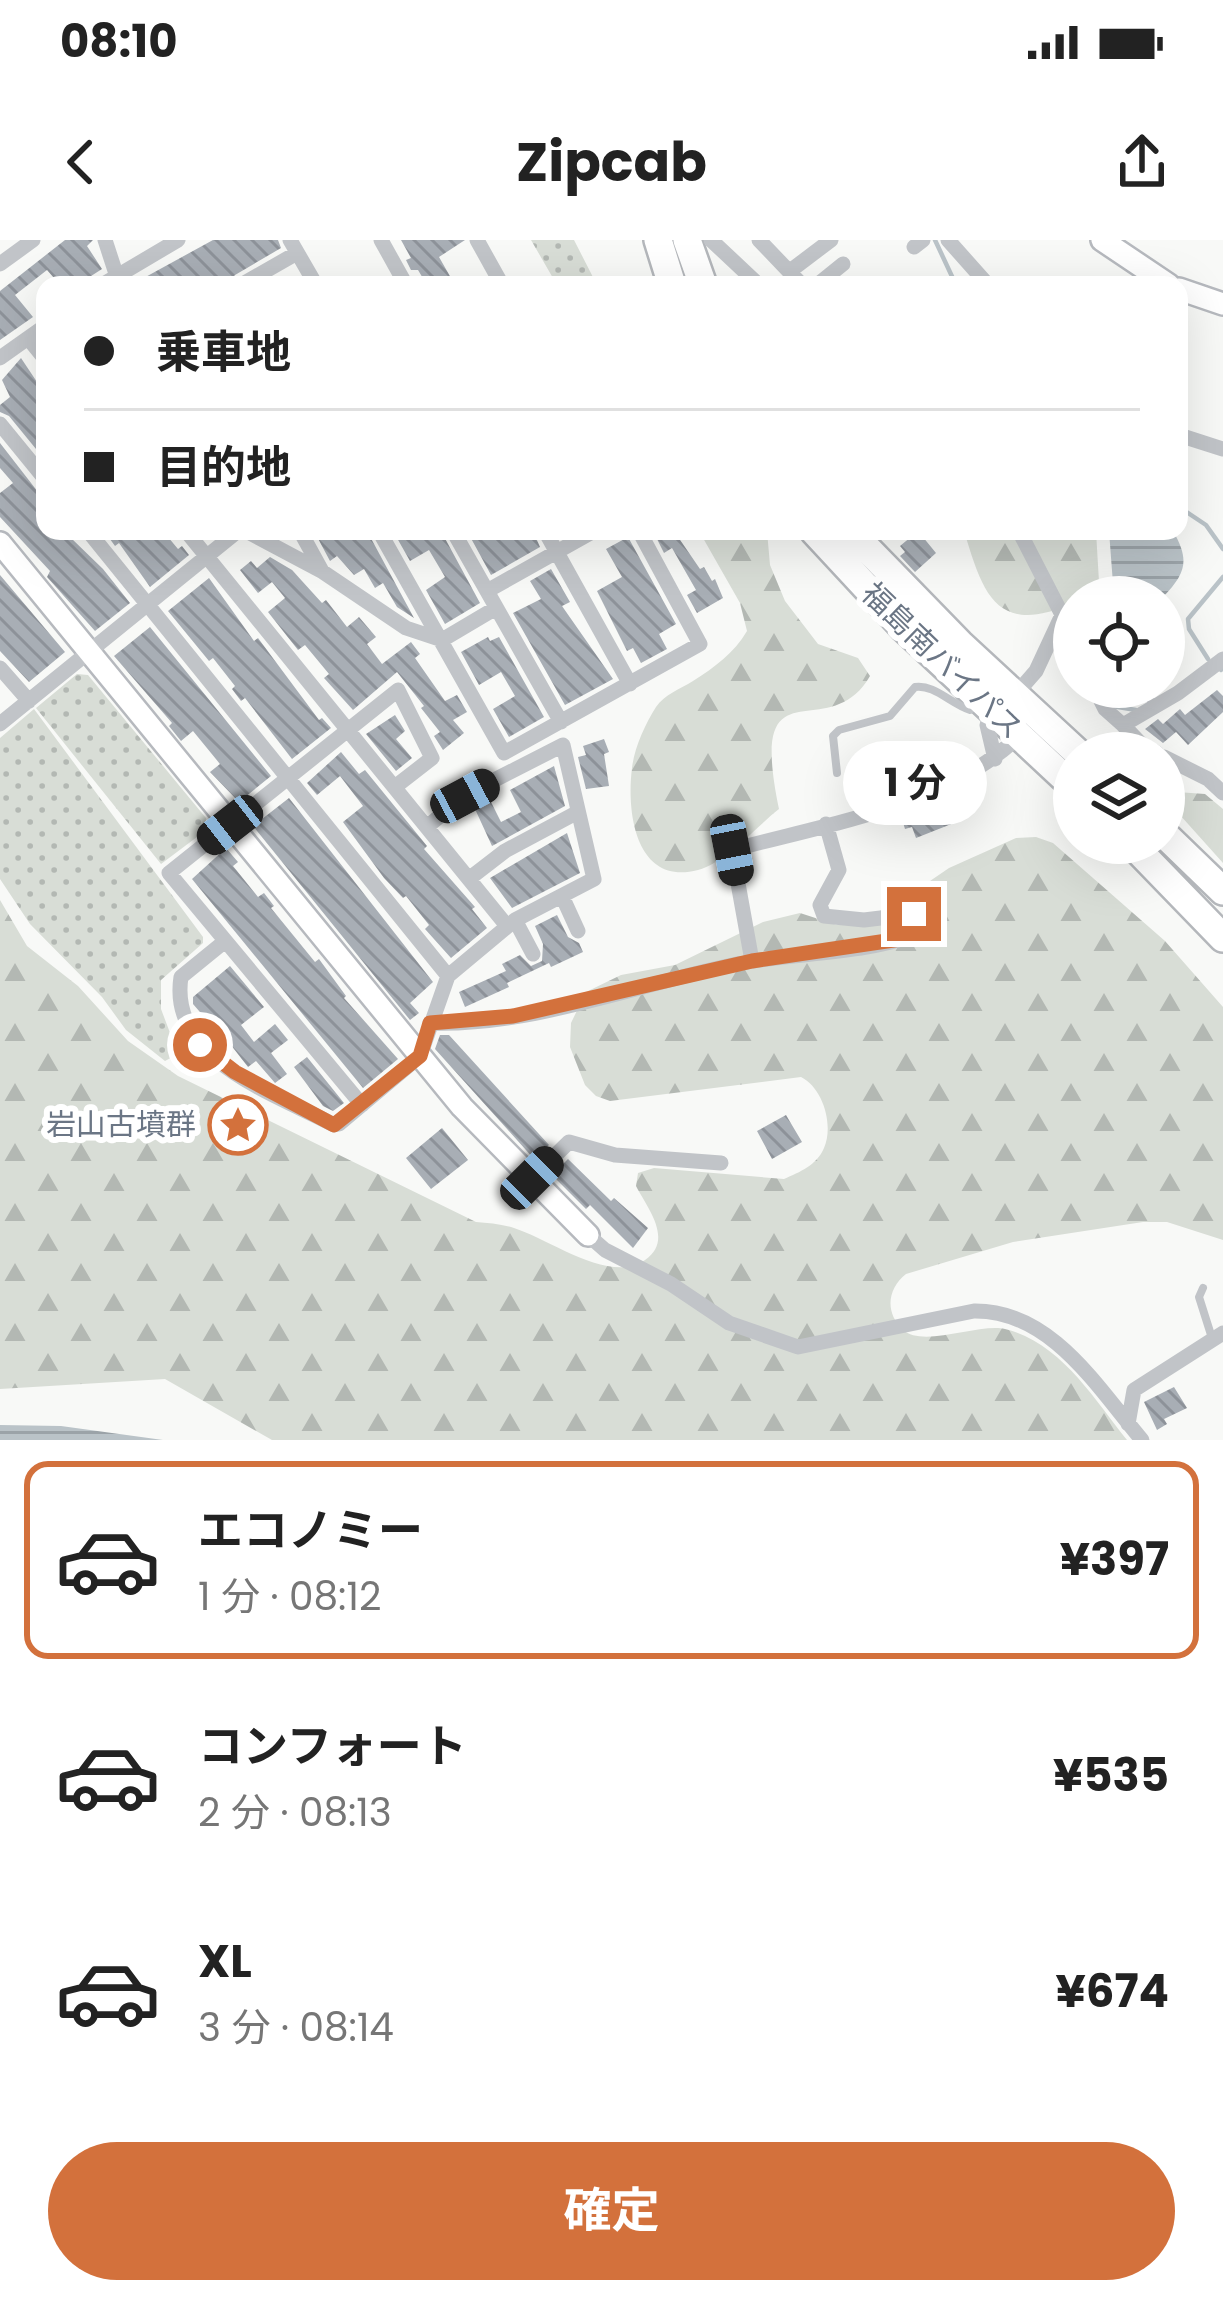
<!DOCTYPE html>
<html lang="ja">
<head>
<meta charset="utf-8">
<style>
	:root { --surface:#fff; --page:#f6f6f6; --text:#222; --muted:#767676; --line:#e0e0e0; --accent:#d3713c }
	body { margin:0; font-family:Poppins,"Noto Sans JP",sans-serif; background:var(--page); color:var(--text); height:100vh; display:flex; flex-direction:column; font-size:45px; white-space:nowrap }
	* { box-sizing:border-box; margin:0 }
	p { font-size:39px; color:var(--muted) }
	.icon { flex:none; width:66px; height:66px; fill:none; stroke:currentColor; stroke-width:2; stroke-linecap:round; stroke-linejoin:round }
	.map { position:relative; height:1200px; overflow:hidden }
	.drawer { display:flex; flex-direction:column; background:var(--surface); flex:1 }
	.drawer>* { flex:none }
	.top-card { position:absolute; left:36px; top:36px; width:1152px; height:264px; border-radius:24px; box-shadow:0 12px 48px #0002; display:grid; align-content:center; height:264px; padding:0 48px; background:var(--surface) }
	.fabs { position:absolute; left:1053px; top:336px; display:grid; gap:24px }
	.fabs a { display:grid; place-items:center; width:132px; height:132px; border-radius:50%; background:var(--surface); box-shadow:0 12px 48px #0002; font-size:60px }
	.end { position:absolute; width:54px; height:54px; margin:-27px; border:15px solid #d3713c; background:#fff; box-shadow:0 0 0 6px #fff }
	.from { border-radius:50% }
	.bubble { position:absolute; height:84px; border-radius:42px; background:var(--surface); box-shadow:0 12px 48px #0002; font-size:39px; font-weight:700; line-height:84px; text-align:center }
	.car { position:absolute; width:36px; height:72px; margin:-36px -18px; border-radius:15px; box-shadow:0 0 9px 3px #0007; background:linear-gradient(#222 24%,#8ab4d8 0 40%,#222 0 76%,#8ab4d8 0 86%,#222 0) }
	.top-card b { display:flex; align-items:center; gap:42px; height:114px; font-size:45px }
	.top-card b+b { border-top:3px solid var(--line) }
	.top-card i { width:30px; height:30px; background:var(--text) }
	ul { padding:21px 0 0; list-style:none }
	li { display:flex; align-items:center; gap:36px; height:198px; margin:0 24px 18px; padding:0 24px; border:6px solid transparent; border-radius:24px }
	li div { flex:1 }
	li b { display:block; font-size:45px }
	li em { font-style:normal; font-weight:700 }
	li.active { border-color:var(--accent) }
	li>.icon { width:108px; height:108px; stroke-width:1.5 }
	.cta { display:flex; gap:24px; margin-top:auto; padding:24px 48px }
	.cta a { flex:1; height:138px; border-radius:72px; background:var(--accent); color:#fff; font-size:48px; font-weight:700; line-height:138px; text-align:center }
	.status { display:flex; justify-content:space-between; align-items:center; height:84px; padding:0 60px; background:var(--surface); direction:ltr }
	.status svg { height:33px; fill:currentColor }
	header { display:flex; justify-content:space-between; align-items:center; height:156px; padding:0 48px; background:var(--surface); font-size:54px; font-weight:700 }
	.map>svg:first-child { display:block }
	.forest { fill:url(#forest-firs) }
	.park { fill:url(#park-dots) }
	.water { fill:url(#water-rules) }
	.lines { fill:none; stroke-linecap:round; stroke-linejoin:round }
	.stream { stroke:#bac3c8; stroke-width:4.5 }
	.building { fill:url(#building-back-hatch) }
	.secondary-casing { stroke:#b6b9be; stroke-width:26 }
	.highway-casing { stroke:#b4b7bb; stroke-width:32 }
	.lane { stroke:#c1c4c8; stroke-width:8 }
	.street { stroke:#c1c4c8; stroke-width:15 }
	.secondary { stroke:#fff; stroke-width:21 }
	.highway { stroke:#fff; stroke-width:27 }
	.route { stroke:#d3713c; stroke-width:15 }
	.labels { text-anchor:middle; stroke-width:12; stroke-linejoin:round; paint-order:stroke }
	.street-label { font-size:30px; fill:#6b7685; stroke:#fff }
	.poi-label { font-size:30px; fill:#6b7685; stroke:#fff; text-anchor:end }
</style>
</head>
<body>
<div class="status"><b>08:10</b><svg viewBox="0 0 49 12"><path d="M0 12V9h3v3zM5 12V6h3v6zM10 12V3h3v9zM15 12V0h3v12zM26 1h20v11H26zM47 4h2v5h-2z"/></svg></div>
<header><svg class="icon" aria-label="back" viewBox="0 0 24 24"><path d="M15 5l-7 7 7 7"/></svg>Zipcab<svg class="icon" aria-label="share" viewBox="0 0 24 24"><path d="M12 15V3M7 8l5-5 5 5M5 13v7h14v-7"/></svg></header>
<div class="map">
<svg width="1223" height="1200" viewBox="0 0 1223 1200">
	<defs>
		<pattern id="forest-firs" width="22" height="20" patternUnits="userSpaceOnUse" patternTransform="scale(3)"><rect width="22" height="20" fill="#d8ddd6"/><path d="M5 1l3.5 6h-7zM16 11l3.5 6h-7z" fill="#b3b8b3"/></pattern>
		<pattern id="park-dots" width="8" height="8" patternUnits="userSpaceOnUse" patternTransform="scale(3)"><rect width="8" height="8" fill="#d8ddd6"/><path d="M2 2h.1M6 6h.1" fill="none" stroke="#b3b8b3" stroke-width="1.8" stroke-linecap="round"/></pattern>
		<pattern id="water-rules" width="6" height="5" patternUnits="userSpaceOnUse" patternTransform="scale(3)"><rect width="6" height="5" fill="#bac3c8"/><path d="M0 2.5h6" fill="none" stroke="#9ba3a8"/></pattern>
		<pattern id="building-back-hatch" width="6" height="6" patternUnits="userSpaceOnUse" patternTransform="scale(3)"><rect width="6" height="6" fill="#a8aeb5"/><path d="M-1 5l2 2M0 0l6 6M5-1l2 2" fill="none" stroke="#8d9299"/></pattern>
	</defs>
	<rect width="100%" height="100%" fill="#f8f9f7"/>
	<!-- forest -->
	<path class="forest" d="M699,291H767L770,325L785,361L818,404L858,418L870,436C828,509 747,416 779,569C756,587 726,622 698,630C637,646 626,575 632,528C634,509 645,484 656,467C664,455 680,449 693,441C715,427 734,413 747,391L740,363Z
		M964,291H1096L1099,342L1092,357H1074V363C997,396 984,357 964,291Z
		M1177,552L1205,554L1223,569V623L1171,565L1166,553Z
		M1036,597L1053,603L1165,701L1223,767V1000L1167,982H1143L1013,1002L906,1034C888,1048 884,1072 903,1090C923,1108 980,1083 1005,1089C1061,1103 1093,1158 1127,1200H272L165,1139L0,1149V660L27,706L78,746L128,801L178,836L476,982C488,983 502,984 514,988C549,999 611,1045 645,1020C674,1000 648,969 636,946L638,933L654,928L784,939C800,932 817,925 824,908C834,885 823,848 801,837L610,861L596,856L585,845L570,807L571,783L586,752L621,735L675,725L763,682L800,673L837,685L892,667L949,628L1016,598Z"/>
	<!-- park -->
	<path class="park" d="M531,0H574L597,45H557Z
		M77,434L88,435L206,578L205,591L161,624L36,468Z
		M34,469L203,697V703L161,740V769L178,814L165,821L126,790L102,757L30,684L0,639V498Z"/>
	<!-- water -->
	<path class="water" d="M1109,291H1173C1190,320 1186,333 1163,357H1114Z
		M0,1185L61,1186L163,1200H0Z"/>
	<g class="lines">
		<!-- stream -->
		<path class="stream" d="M935,0L956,45
			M1179,267L1206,285L1223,309
			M1208,419L1189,389L1188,379L1223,337
			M1221,430L1223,428
			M1112,466L1136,470"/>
	</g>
	<!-- building -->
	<path class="building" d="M65,0H93L87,6L102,29L77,45H60L47,30L15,55L33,77L0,100V51Z
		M213,0H278L281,8L235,35L226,45H131Z
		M401,0H465L439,17L455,45H427L418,30H411L406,20L411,18Z
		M21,118L45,154V220L9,176L0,172V165L10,157L2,140Z
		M0,203L45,261V291H76L70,297L103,329L130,363L95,391L47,337L50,331L0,277V253L13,243L0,228Z
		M109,291H134L137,300L151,291H163L178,309L182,306L189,315L150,347L119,303L115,306L107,295Z
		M314,291H367L414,378L397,367L383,343L375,348L364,329L354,335L337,316L330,321Z
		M393,291H413L415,296L423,291H441L480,363L445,384L426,350L445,337L429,310L410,321Z
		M467,291H533L540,307L491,335Z
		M653,291H674L700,329L704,327L712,341L715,339L723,358L697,373L687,355L696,350L672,308L664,313Z
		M918,291L936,313L915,332L900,316L905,312L900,306Z
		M628,297L676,384L659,394L667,409L641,423L633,408L627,411L597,351L622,337L606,309Z
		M270,317L292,330L322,363L326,360L347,387L359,377L376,397L367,404L382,424L411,402L420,414L415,418L445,461L457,455L467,472L453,480L464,493L443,510L434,496L440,492L421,468L424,466L397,432L353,470L324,438L329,434L305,405L298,410L268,372L285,358L272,342L258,353L240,330L251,321L257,328Z
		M551,329L570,362L562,366L613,439L565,465L513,373L541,359L530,341Z
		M0,335L65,412L29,442L0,411Z
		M209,338L254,401L258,398L319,480L322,478L331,488L292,519L245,458L241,461L232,449L235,446L213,418L209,421L168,371Z
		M150,387L271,536L239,562L210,532L220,524L193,491L181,501L169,486L172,483L114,416Z
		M488,397L490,401L499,397L544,477L509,497L493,469L515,456L501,432L479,445L461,412Z
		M1217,450L1223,456V472L1188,505L1176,492L1163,503L1145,489L1158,479L1163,484L1180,469L1185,475Z
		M395,475L405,491L396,499L412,518L396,531L366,494Z
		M604,499L609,512L604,514L609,546L586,549L578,517L586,515L583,506Z
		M341,512L359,534L365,530L427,606L424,609L475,667L472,669L487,688L451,718L425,689L429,685L406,656L403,658L384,638L343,582L363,566L340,536L317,555L307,543Z
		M554,526L565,566L492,606L475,569L491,562L501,582L521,572L510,550Z
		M289,558L433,742L410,763L419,773L410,780L253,586Z
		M958,560L964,579L916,598L912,587L905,589L901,576Z
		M567,593L580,633L512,668L490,638Z
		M226,608L238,622L233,626L258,657L264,653L274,666L271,668L315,722L319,719L346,756L344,758L398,819L363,848L192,639Z
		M557,675L568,697L579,703L583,712L551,727L549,723L507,743L509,747L465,767L459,752L506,731L502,724L520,715L531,726L542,721L543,704L535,686Z
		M230,726L264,767L241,785L254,802L275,784L288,800L271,813L287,834L275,843L256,821L248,827L227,800L220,806L217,804L206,790L212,786L193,764V757Z
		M440,795H449L549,905L534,919L435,809Z
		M307,817L344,863L333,871L323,866L294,827Z
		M786,875L802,902L772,919L757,891Z
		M442,888L468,920L431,949L406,918Z
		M568,919L611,961L614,958L648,988L633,1008L590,965L586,969L552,935Z
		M1174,1147L1187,1168L1164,1179L1167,1184L1157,1190L1144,1162Z"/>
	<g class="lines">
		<defs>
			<path id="secondary" d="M1102,0L1169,45
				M1179,49L1223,64
				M0,303L462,867L588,995"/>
			<path id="highway" d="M658,0L672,45
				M687,0L703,45
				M814,291L904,388L1074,547
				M850,291L960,404L1078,513
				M1164,594L1223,651
				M1131,603L1223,698"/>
		</defs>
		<!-- secondary casing -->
		<use href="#secondary" class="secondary-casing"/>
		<!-- highway casing -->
		<use href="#highway" class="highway-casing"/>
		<!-- lane -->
		<path class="lane" d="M1146,447L1153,467
			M837,533L833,496L839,490L890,476L915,447C934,444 951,464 970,470L975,465
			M1203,1048L1199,1057L1212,1098"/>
		<!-- street -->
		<path class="street" d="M105,0L119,43
			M290,0L316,45
			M381,0L406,45
			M477,0L502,45
			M711,0L759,45
			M759,0L802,45
			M948,0L988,45
			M914,7L923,0
			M0,24L33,0
			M790,31L831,0
			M102,45L178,0
			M241,45L297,13
			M817,45L843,24
			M28,98L45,119
			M0,118L45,86
			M0,184L45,239
			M1179,195L1223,209
			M88,291L448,736
			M186,291L507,686
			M246,291L323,332L406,388L442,400L496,368
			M300,291L322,331
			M379,291L504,513L700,404L639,291
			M453,291L561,482
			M545,291L630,444
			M1019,291L1074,398
			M487,351L594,291
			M0,428L29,461
			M1094,447L1105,469L1123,485L1178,453L1223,419
			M1015,455L1036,431L1063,373
			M0,484L238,291
			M1123,485L1141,504L1157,513
			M1164,517L1208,539L1223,553
			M995,519L987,485L996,474
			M470,638L505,611L578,572
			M562,656L578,691
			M515,680L533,714
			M224,702L181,737C168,820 276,854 334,885L339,884L420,816L448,736L515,680L594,639L563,505L465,555L428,586
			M752,721L732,610C826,584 947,566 1019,496
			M430,783C534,787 645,741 747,722C795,713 877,713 919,692L914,674L864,680L824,676L820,665L839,630L826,584
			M362,865L169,633L398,450L432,518L396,546
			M532,938L569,902L615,915L721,923
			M588,995L605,1010L671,1044L729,1083L798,1107L974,1071C1051,1070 1097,1147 1142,1200
			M1128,1184L1134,1150L1223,1093"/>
		<!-- secondary -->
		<use href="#secondary" class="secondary"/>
		<!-- highway -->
		<use href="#highway" class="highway"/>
	</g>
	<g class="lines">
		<!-- route -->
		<path class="route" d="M200,805L235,832L334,885L420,816L430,783L513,776L752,721L907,698L919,692L914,674"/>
	</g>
	<!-- icons -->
	<defs>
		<symbol id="sight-ring" viewBox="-11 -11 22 22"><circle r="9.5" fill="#fff" stroke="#d3713c" stroke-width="1.5"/><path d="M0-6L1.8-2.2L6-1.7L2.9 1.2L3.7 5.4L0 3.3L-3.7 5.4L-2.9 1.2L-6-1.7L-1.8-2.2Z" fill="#d3713c"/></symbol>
	</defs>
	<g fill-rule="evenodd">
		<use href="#sight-ring" x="205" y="852" width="66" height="66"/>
	</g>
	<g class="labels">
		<!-- street labels -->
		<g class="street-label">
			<text transform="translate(942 421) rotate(44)" y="10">福島南バイパス</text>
		</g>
		<!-- poi labels -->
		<g class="poi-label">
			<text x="196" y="895">岩山古墳群</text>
		</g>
	</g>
</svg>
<div class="fabs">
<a><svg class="icon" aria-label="locate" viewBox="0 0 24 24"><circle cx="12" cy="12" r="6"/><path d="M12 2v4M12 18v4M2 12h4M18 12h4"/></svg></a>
<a><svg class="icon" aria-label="layers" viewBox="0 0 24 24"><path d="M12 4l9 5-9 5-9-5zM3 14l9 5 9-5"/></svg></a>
</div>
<i class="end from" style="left:200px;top:805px"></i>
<i class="end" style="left:914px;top:674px"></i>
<div class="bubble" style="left:843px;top:501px;width:144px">1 分</div>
<i class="car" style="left:465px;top:556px;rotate:62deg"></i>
<i class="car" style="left:230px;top:585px;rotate:232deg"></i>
<i class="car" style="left:732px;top:610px;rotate:169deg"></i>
<i class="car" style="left:532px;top:938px;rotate:45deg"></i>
<div class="top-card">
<b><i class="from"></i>乗車地</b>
<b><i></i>目的地</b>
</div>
</div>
<section class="drawer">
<ul>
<li class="active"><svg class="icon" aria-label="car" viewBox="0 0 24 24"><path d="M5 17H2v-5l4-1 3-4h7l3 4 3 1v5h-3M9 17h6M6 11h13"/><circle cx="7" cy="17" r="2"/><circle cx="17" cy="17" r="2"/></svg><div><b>エコノミー</b><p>1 分 · 08:12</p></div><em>¥397</em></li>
<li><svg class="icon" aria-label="car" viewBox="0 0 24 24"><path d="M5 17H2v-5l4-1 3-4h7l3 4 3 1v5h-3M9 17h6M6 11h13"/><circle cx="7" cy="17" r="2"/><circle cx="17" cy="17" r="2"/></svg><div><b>コンフォート</b><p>2 分 · 08:13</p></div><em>¥535</em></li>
<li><svg class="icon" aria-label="car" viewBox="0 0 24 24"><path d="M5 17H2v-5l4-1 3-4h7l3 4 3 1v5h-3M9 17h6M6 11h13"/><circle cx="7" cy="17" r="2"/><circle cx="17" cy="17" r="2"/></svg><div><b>XL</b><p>3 分 · 08:14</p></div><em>¥674</em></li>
</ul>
<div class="cta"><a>確定</a></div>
</section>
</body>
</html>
